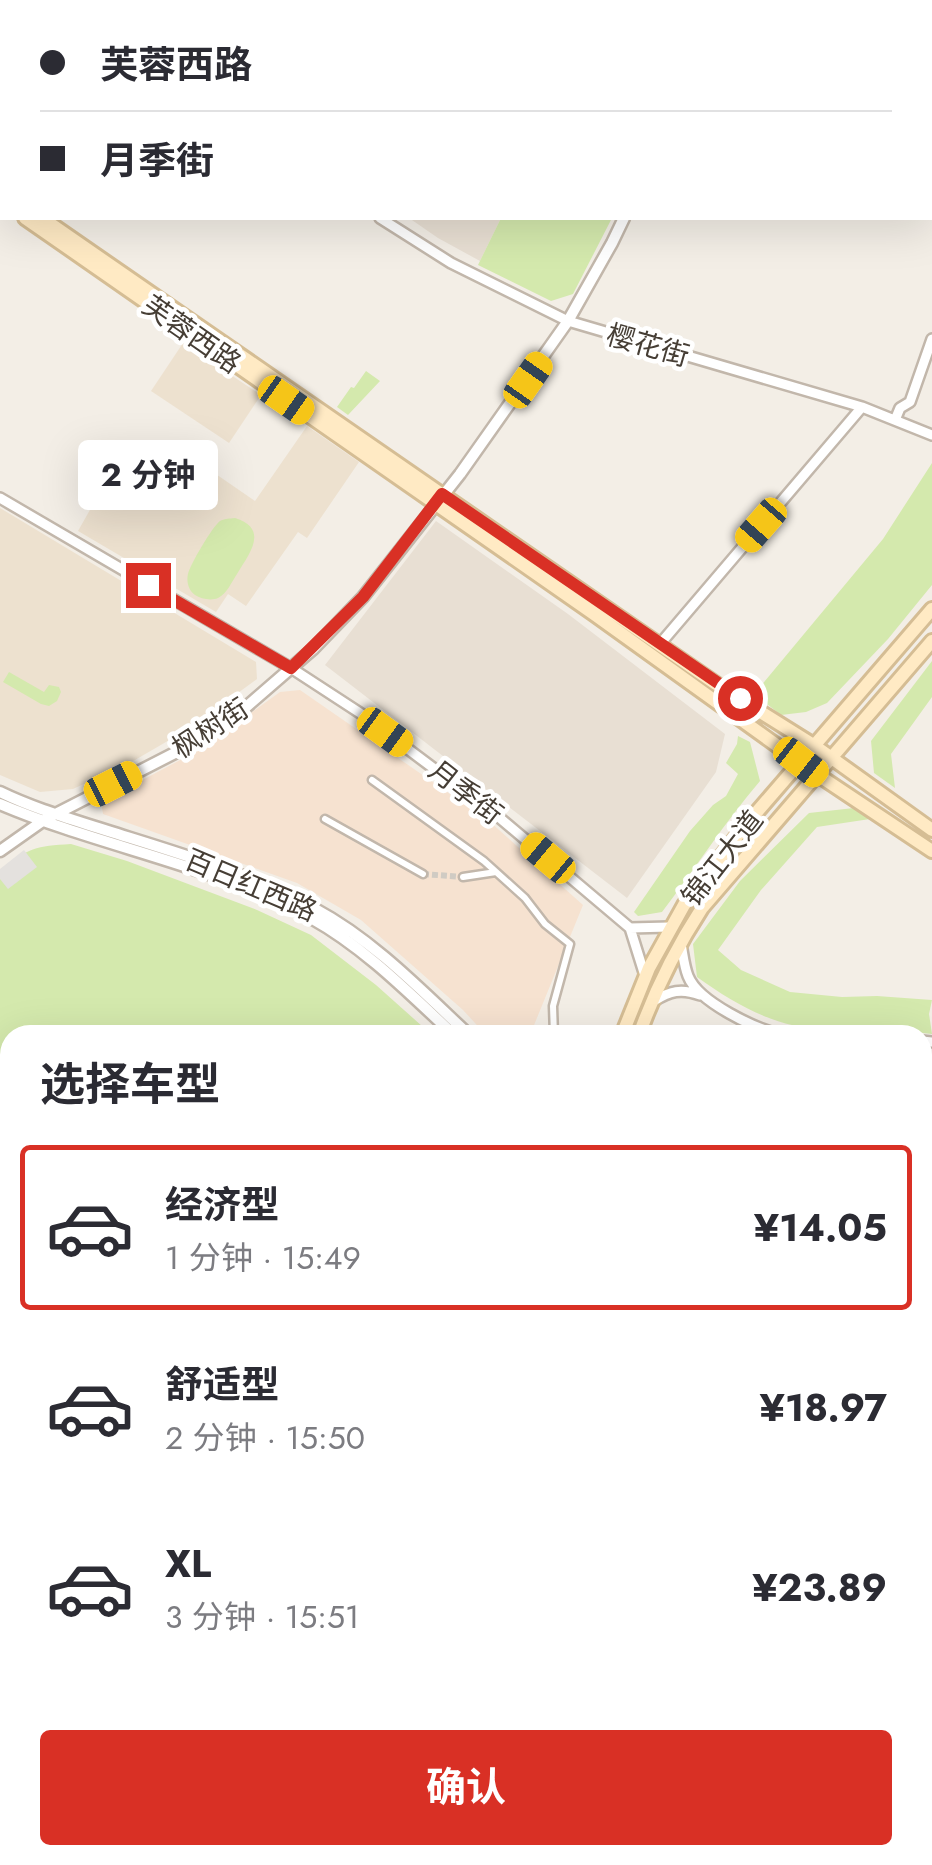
<!DOCTYPE html>
<html lang="zh">
<head>
<meta charset="utf-8">
<style>
	:root { --surface:#fff; --page:#f2f2f3; --text:#2b2b33; --muted:#7c7c81; --line:#e1e1e2; --accent:#d93025 }
	body { margin:0; font-family:Jost,"Noto Sans SC",sans-serif; background:var(--page); color:var(--text); height:100vh; display:flex; flex-direction:column; font-size:38px; white-space:nowrap }
	* { box-sizing:border-box; margin:0 }
	p { font-size:32px; color:var(--muted) }
	.icon { flex:none; width:55px; height:55px; fill:none; stroke:currentColor; stroke-width:2; stroke-linecap:round; stroke-linejoin:round }
	.map { position:relative; flex:1; overflow:hidden }
	.details { position:absolute; left:0px; top:1025px; width:932px; height:840px; display:flex; flex-direction:column; background:var(--surface); border-radius:30px 30px 0 0; box-shadow:0 10px 40px #0002 }
	.details>* { flex:none }
	.banner { position:absolute; left:0px; top:0px; width:932px; height:220px; box-shadow:0 10px 40px #0002; display:grid; align-content:center; height:220px; padding:0 40px; background:var(--surface) }
	.end { position:absolute; width:45px; height:45px; margin:-22px; border:12px solid #d93025; background:#fff; box-shadow:0 0 0 5px #fff }
	.from { border-radius:50% }
	.bubble { position:absolute; height:70px; border-radius:10px; background:var(--surface); box-shadow:0 10px 40px #0002; font-size:32px; font-weight:700; line-height:70px; text-align:center }
	.car { position:absolute; width:30px; height:60px; margin:-30px -15px; border-radius:12px; box-shadow:0 0 8px 2px #0007; background:linear-gradient(#f5c518 24%,#345 0 40%,#f5c518 0 76%,#345 0 86%,#f5c518 0) }
	.banner b { display:flex; align-items:center; gap:35px; height:95px; font-size:38px }
	.banner b+b { border-top:2px solid var(--line) }
	.banner i { width:25px; height:25px; background:var(--text) }
	ul { padding:0; list-style:none }
	li { display:flex; align-items:center; gap:30px; height:165px; margin:0 20px 15px; padding:0 20px; border:5px solid transparent; border-radius:10px }
	li div { flex:1 }
	li b { display:block; font-size:38px }
	li em { font-style:normal; font-weight:700 }
	li.current { border-color:var(--accent) }
	li>.icon { width:90px; height:90px; stroke-width:1.5 }
	h2 { padding:0 40px; font-size:45px; line-height:120px }
	.cta { display:flex; gap:20px; margin-top:auto; padding:20px 40px }
	.cta a { flex:1; height:115px; border-radius:10px; background:var(--accent); color:#fff; font-size:40px; font-weight:700; line-height:115px; text-align:center }
	.map>svg:first-child { display:block }
	.residential { fill:#e8dfd3 }
	.commercial { fill:#f6e2d0 }
	.education { fill:#ede1cf }
	.green { fill:#d4e9ad }
	.parking { fill:#e4e1de }
	.lines { fill:none; stroke-linecap:round; stroke-linejoin:round }
	.pedestrian-tunnel { stroke:#d0cbc3; stroke-width:6; stroke-dasharray:6 3; stroke-linecap:butt }
	.pedestrian-casing { stroke:#c2b7ab; stroke-width:11 }
	.minor-casing { stroke:#c2b7ab; stroke-width:14 }
	.tertiary-casing { stroke:#c2b7ab; stroke-width:15 }
	.secondary-casing { stroke:#d5bd94; stroke-width:18 }
	.primary-casing { stroke:#e8b05f; stroke-width:19 }
	.pedestrian { stroke:#fff; stroke-width:6 }
	.minor { stroke:#fff; stroke-width:9 }
	.tertiary { stroke:#fff; stroke-width:10 }
	.secondary { stroke:#ffeac4; stroke-width:12 }
	.primary { stroke:#ffd593; stroke-width:14 }
	.route { stroke:#d93025; stroke-width:12 }
	.labels { text-anchor:middle; stroke-width:9; stroke-linejoin:round; paint-order:stroke }
	.street-label { font-size:28px; fill:#463e35; stroke:#fff }
</style>
</head>
<body>
<div class="map">
<svg width="932" height="1865" viewBox="0 0 932 1865">
	<rect width="100%" height="100%" fill="#f3eee6"/>
	<!-- residential -->
	<path class="residential" d="M61,0H373L380,2H55Z
		M409,218H501L480,261L438,238Z
		M436,521L568,614L725,734L716,772L627,898L325,665Z
		M922,1069H932V1140L923,1152Z
		M923,1161L932,1167V1266L923,1280Z
		M0,1195L10,1203V1417L5,1418L0,1414Z
		M932,1350V1451L923,1444L922,1364Z
		M10,1491V1633L0,1626V1505Z
		M0,1728L10,1750V1800L0,1815Z
		M81,1855H102L116,1864L140,1860L144,1855H217L234,1865H70Z
		M311,1855H549L542,1865H327Z
		M743,1855H819L813,1865H753Z"/>
	<!-- commercial -->
	<path class="commercial" d="M300,690L489,821L583,905L530,1035H486L463,1010L361,920L297,883L103,814L101,802L201,749L280,692Z"/>
	<!-- education -->
	<path class="education" d="M183,343L261,395L229,443L151,391Z
		M307,426L359,462L307,538L298,532L246,606L228,594L216,612L78,531L129,441L178,448L255,501Z
		M0,508L256,662L257,679L190,728L135,760L73,789L40,792L0,775Z"/>
	<!-- green -->
	<path class="green" d="M501,218H612L573,294L551,301L478,265Z
		M366,371L380,381L348,415L337,407L351,387L354,388Z
		M932,463V585L888,639L827,703L806,712L781,715L754,694L883,539Z
		M235,518C270,529 249,554 237,574C232,581 227,594 218,598C211,601 201,599 195,595C189,591 186,582 188,574C190,565 212,527 220,521C226,518 229,519 235,518Z
		M932,661V697L891,754L895,788L874,773L871,741Z
		M9,672L44,692L49,685L59,687L61,692L57,701L49,706L41,704L3,682Z
		M738,736L750,742L760,781C724,823 695,869 662,912L638,916L634,912L690,831L713,805L726,796L738,774L726,763L737,744Z
		M854,808L870,819L817,827L761,890L718,950L741,970L790,992L842,997L877,996L932,1000L929,1014L932,1034C896,1029 860,1033 824,1030C775,1027 736,1005 697,977L693,944L740,881L809,813Z
		M71,844L127,861L257,910L311,935L376,985L432,1035H10V1175L0,1163V870C28,848 36,846 71,844Z
		M922,1488L932,1495V1611L923,1605Z
		M824,1855H889L882,1865H818Z"/>
	<!-- parking -->
	<path class="parking" d="M24,850L37,867L8,889L0,879V869Z"/>
	<g class="lines">
		<!-- pedestrian-tunnel -->
		<path class="pedestrian-tunnel" d="M423,874L463,877"/>
		<defs>
			<path id="pedestrian" d="M372,780L484,861L525,898L545,924L570,944L553,1006L554,1035
				M325,819L423,874
				M463,877L496,872"/>
			<path id="minor" d="M140,0L141,2
				M360,0L367,2
				M68,2L74,0
				M199,2H206
				M0,31L2,30
				M0,148L2,145
				M380,218L451,263L568,321L862,407L932,435
				M895,420L900,408L910,402L932,339
				M0,498L291,668L360,713L501,819L630,928L669,927
				M660,644L862,407
				M630,928L645,976
				M681,944C683,954 684,966 688,976C698,1002 757,1030 783,1035
				M654,1001C670,991 681,988 700,995
				M922,1041L932,1042
				M0,1177L10,1187
				M922,1331L932,1316
				M0,1425L10,1431
				M0,1475L10,1459
				M922,1609L932,1615
				M922,1825L932,1810
				M561,1865L568,1855
				M692,1865L698,1855
				M897,1865L903,1855"/>
			<path id="tertiary" d="M452,0L459,2
				M562,0L569,2
				M0,792C35,809 71,819 108,831C178,853 251,874 315,909C373,940 421,990 469,1035
				M0,804C101,847 214,865 311,918C365,948 409,993 454,1035
				M0,851L44,820L206,737L245,708L313,649L363,597L460,474L568,321L612,243L624,218
				M922,1461L932,1469
				M922,1478L932,1486
				M657,1855L667,1865"/>
			<path id="secondary" d="M0,188L2,190
				M0,200L2,202
				M25,218L594,614L818,775L932,851
				M42,218L716,684L815,746L932,830
				M622,1035L649,968L684,905L744,827L932,609
				M639,1035C655,990 676,948 702,908L932,641
				M0,1662L10,1668
				M0,1686L10,1692
				M0,1854L10,1845
				M249,1855L264,1865
				M284,1855L297,1865
				M20,1865L31,1855"/>
			<path id="primary" d="M496,0L502,2
				M536,0L542,2
				M930,157L932,158
				M930,174H932"/>
		</defs>
		<!-- pedestrian casing -->
		<use href="#pedestrian" class="pedestrian-casing"/>
		<!-- minor casing -->
		<use href="#minor" class="minor-casing"/>
		<!-- tertiary casing -->
		<use href="#tertiary" class="tertiary-casing"/>
		<!-- secondary casing -->
		<use href="#secondary" class="secondary-casing"/>
		<!-- primary casing -->
		<use href="#primary" class="primary-casing"/>
		<!-- pedestrian -->
		<use href="#pedestrian" class="pedestrian"/>
		<!-- minor -->
		<use href="#minor" class="minor"/>
		<!-- tertiary -->
		<use href="#tertiary" class="tertiary"/>
		<!-- secondary -->
		<use href="#secondary" class="secondary"/>
		<!-- primary -->
		<use href="#primary" class="primary"/>
	</g>
	<g class="lines">
		<!-- route -->
		<path class="route" d="M148,585L291,668L363,597L442,494L740,698"/>
	</g>
	<g class="labels">
		<!-- street labels -->
		<g class="street-label">
			<text transform="translate(192 334) rotate(35)" y="10">芙蓉西路</text>
			<text transform="translate(648 345) rotate(16)" y="10">樱花街</text>
			<text transform="translate(210 728) rotate(-33)" y="10">枫树街</text>
			<text transform="translate(466 792) rotate(38)" y="10">月季街</text>
			<text transform="translate(722 858) rotate(-52)" y="10">锦江大道</text>
			<text transform="translate(251 885) rotate(23)" y="10">百日红西路</text>
		</g>
	</g>
</svg>
<i class="end from" style="left:740px;top:698px"></i>
<i class="end" style="left:148px;top:585px"></i>
<div class="bubble" style="left:78px;top:440px;width:140px">2 分钟</div>
<i class="car" style="left:528px;top:380px;rotate:35deg"></i>
<i class="car" style="left:286px;top:400px;rotate:125deg"></i>
<i class="car" style="left:761px;top:525px;rotate:221deg"></i>
<i class="car" style="left:385px;top:732px;rotate:126deg"></i>
<i class="car" style="left:801px;top:762px;rotate:128deg"></i>
<i class="car" style="left:113px;top:784px;rotate:63deg"></i>
<i class="car" style="left:548px;top:858px;rotate:310deg"></i>
<div class="banner">
<b><i class="from"></i>芙蓉西路</b>
<b><i></i>月季街</b>
</div>
<section class="details">
<h2>选择车型</h2>
<ul>
<li class="current"><svg class="icon" aria-label="car" viewBox="0 0 24 24"><path d="M5 17H2v-5l4-1 3-4h7l3 4 3 1v5h-3M9 17h6M6 11h13"/><circle cx="7" cy="17" r="2"/><circle cx="17" cy="17" r="2"/></svg><div><b>经济型</b><p>1 分钟 · 15:49</p></div><em>¥14.05</em></li>
<li><svg class="icon" aria-label="car" viewBox="0 0 24 24"><path d="M5 17H2v-5l4-1 3-4h7l3 4 3 1v5h-3M9 17h6M6 11h13"/><circle cx="7" cy="17" r="2"/><circle cx="17" cy="17" r="2"/></svg><div><b>舒适型</b><p>2 分钟 · 15:50</p></div><em>¥18.97</em></li>
<li><svg class="icon" aria-label="car" viewBox="0 0 24 24"><path d="M5 17H2v-5l4-1 3-4h7l3 4 3 1v5h-3M9 17h6M6 11h13"/><circle cx="7" cy="17" r="2"/><circle cx="17" cy="17" r="2"/></svg><div><b>XL</b><p>3 分钟 · 15:51</p></div><em>¥23.89</em></li>
</ul>
<div class="cta"><a>确认</a></div>
</section>
</div>
</body>
</html>
